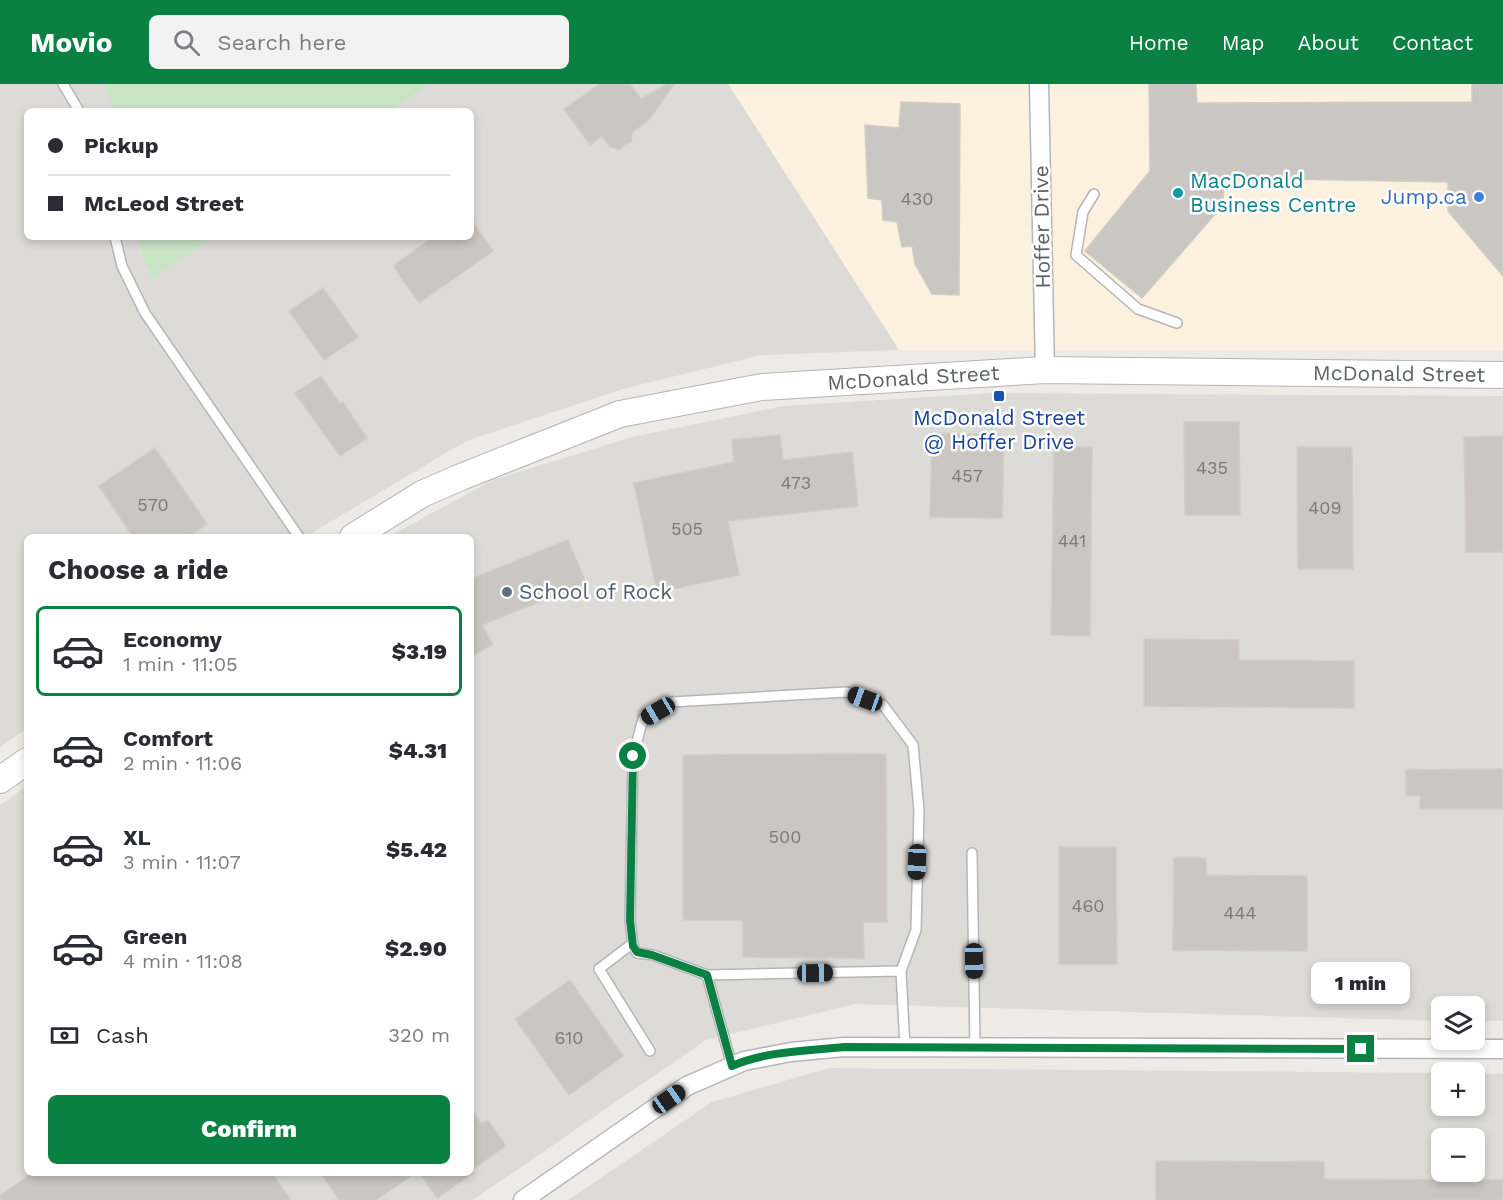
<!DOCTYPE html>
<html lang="en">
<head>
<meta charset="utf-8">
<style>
	:root { --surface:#fff; --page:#f2f2f3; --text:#2b2b33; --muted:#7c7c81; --line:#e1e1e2; --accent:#0b8043 }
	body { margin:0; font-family:"Work Sans",sans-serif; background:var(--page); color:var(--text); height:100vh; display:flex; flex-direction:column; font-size:22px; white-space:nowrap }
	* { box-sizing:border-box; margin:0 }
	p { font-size:20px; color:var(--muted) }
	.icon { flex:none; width:33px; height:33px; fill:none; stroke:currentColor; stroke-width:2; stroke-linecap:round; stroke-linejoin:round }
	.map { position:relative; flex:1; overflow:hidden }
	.details { position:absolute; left:24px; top:450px; width:450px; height:642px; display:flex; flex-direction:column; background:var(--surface); border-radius:9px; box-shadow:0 3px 9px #0003 }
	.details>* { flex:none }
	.banner { position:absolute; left:24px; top:24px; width:450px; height:132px; border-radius:9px; box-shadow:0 3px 9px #0003; display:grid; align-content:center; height:132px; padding:0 24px; background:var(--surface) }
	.fabs { position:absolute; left:1431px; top:912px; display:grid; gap:12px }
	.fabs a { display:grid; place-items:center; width:54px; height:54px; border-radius:9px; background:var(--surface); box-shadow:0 3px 9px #0003; font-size:30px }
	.end { position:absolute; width:27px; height:27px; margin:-14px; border:8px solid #0b8043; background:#fff; box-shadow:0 0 0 3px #fff }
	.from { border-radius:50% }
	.bubble { position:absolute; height:42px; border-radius:9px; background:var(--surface); box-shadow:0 3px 9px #0003; font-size:20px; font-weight:800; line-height:42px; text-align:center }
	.car { position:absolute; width:18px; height:36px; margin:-18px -9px; border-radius:8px; box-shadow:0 0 4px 2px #0007; background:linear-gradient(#222 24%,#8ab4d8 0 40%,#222 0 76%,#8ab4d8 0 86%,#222 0) }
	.banner b { display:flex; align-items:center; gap:21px; height:57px; font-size:22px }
	.banner b+b { border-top:2px solid var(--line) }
	.banner i { width:15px; height:15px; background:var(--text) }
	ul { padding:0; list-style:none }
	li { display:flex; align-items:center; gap:18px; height:90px; margin:0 12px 9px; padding:0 12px; border:3px solid transparent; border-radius:9px }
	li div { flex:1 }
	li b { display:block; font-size:22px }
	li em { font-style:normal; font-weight:800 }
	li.current { border-color:var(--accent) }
	li>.icon { width:54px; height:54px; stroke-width:1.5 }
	h2 { padding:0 24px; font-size:27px; line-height:72px }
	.pay { display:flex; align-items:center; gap:15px; height:66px; padding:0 24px; font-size:22px }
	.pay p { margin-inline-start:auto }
	.button { display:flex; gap:12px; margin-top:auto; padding:12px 24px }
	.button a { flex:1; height:69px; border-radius:9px; background:var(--accent); color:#fff; font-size:24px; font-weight:800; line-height:69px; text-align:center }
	header { display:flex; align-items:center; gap:36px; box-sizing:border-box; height:84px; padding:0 30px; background:var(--accent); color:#fff }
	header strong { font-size:28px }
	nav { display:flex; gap:33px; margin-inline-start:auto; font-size:21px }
	.search { width:420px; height:54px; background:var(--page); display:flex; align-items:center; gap:15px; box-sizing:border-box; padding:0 21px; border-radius:9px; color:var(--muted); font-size:22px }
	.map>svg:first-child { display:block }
	.commercial { fill:#fbf1de }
	.industrial { fill:#dddbd8; fill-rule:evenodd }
	.green { fill:#c9e3c5 }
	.building { fill:#cac6c2; stroke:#d2ccc5; stroke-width:1.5 }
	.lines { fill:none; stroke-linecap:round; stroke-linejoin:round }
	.service-casing { stroke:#b3b6b9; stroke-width:12 }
	.minor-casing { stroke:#b3b6b9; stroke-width:21 }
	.secondary-casing { stroke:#b2b5b9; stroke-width:28 }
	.service { stroke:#fff; stroke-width:9 }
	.minor { stroke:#fff; stroke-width:18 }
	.secondary { stroke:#fff; stroke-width:26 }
	.route { stroke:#0b8043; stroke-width:8 }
	.culture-dot { fill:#0f9aa8; stroke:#fff; stroke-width:2 }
	.shop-dot { fill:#3f7fe0; stroke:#fff; stroke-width:2 }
	.transit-dot { fill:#1a4fb4; stroke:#fff; stroke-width:2 }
	.service-dot { fill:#5c6f8a; stroke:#fff; stroke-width:2 }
	.labels { text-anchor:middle; stroke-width:5; stroke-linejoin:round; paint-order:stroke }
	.number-label { font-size:18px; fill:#787a7c }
	.culture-label { font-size:21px; fill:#0d838f; stroke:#fff; text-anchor:start }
	.shop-label { font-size:21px; fill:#366cbe; stroke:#fff; text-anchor:end }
	.street-label { font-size:21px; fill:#5d6165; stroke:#fff }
	.transit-label { font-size:21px; fill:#164399; stroke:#fff }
	.service-label { font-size:21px; fill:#4e5e75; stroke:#fff; text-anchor:start }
</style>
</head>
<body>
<header>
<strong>Movio</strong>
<div class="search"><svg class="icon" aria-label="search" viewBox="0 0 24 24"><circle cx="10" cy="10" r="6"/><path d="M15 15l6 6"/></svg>Search here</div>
<nav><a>Home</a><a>Map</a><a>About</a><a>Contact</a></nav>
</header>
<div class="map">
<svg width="1503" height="1116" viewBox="0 0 1503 1116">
	<rect width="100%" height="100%" fill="#eeebe6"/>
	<!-- commercial -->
	<path class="commercial" d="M728,0H1503V266H899Z"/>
	<!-- industrial -->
	<path class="industrial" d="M0,0H105L114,27H27V153H137L151,196L212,153H471V27H391L430,0H728L899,266L761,271L623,305L466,357L305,453H27V644L0,663Z
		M992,309L1503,312V937H1475L1474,922H1442L1441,937L855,920L706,956L473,1116H0V721L27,702V1089H471V453H388L493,396L632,353L783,322Z
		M829,984L1441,989L1442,1022H1474L1475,990H1503V1116H568L712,1018ZM1442,1054H1474V1088H1442Z"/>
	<!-- green -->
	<path class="green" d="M105,0H430L391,27H114Z
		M137,153H212L151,196Z"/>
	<!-- building -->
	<path class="building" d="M600,0H630L641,15L667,0H674L649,36L632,48L631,58L625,60L620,66L610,63L602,52L590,61L564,25Z
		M1149,0H1196L1197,19L1472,18V0H1503V192L1448,127V98L1224,94L1223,121L1142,214L1085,167L1150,87Z
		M901,18L960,20L959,211L932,210L915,180L912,162L902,163L897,138L883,136L882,116L868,114L865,41L899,44Z
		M471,135L493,167L419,219L393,182L433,153H471Z
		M323,204L358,253L324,276L289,227Z
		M321,292L340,320L343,318L367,354L340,372L295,309Z
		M1184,338H1239L1240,431H1185Z
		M932,349L1004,351L1002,434L930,433Z
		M780,351L783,376L852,368L858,422L728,437L739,491L657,508L634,399L734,378L732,356Z
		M1503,352V468H1466L1464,353Z
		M1054,363H1092L1090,552L1051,551Z
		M1297,363H1352L1353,485H1298Z
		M155,364L207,440L188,453H133L99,402Z
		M568,456L586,499L482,541L493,560L471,573V495Z
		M1144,555L1239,556V576L1354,577V624L1144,622Z
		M886,670L887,838H863L864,874L743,873V836H683V671Z
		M1503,685V725H1420V711L1406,712V686Z
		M1059,763H1116L1117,880H1059Z
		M1174,774H1206V791L1307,792V867L1173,866Z
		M570,896L623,972L569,1011L515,935Z
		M471,1025L481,1040L488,1036L506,1062L471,1086Z
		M1156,1077L1324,1078V1095L1503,1096V1116H1156Z
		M32,1089H272L291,1116H0V1112Z
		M321,1089H415L376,1116H339Z
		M420,1089H473L437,1114Z"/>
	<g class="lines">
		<defs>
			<path id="service" d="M63,0L79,27
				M1094,110L1083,128L1076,171L1138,225L1177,239
				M115,153L122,182L145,229L299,453
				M972,769L975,964
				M633,859L599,885L650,967
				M707,891L653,871L637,869L633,862L630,836L633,672L643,635L672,618L846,608L883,621L913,661L919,726L916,846L901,887
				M732,982L707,891L901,887L905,964"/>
			<path id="minor" d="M1039,0L1045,286
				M523,1116L687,1002L744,977L791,968L844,963L1503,965"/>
			<g id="secondary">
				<path id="s1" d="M353,453L422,410L461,393L620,330L762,303L1045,286L1503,291"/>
				<path d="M0,696L27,677"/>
			</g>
		</defs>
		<!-- service casing -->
		<use href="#service" class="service-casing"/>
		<!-- minor casing -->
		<use href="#minor" class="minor-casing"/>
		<!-- secondary casing -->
		<use href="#secondary" class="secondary-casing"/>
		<!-- service -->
		<use href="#service" class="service"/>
		<!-- minor -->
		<use href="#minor" class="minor"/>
		<!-- secondary -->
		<use href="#secondary" class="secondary"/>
	</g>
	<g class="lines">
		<!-- route -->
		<path class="route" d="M633,672L630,836L633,862L637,868L652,871L707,891L732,982C766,967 807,967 844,963L1361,965"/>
	</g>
	<!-- markers -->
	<circle class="culture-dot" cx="1178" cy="109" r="6"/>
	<circle class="shop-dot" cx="1479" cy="113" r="6"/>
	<rect class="transit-dot" x="993" y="306" width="12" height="12" rx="3"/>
	<circle class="service-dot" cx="507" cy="508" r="6"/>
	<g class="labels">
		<!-- number labels -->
		<g class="number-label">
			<text x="917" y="121">430</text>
			<text x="1212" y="390">435</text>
			<text x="967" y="398">457</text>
			<text x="796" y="405">473</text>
			<text x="153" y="427">570</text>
			<text x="1325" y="430">409</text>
			<text x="687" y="451">505</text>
			<text x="1072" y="463">441</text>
			<text x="785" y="759">500</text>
			<text x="1088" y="828">460</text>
			<text x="1240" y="835">444</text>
			<text x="569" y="960">610</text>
		</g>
		<!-- culture labels -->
		<g class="culture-label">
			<text x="1190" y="104">MacDonald<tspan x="1190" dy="24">Business Centre</tspan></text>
		</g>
		<!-- shop labels -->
		<g class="shop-label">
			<text x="1467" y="120">Jump.ca</text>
		</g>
		<!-- street labels -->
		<g class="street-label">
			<text transform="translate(1042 143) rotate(-91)" y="7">Hoffer Drive</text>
			<text dy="7" stroke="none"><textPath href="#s1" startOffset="1077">McDonald Street</textPath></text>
			<text dy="7" stroke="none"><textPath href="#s1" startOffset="591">McDonald Street</textPath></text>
		</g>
		<!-- transit labels -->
		<g class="transit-label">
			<text x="999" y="341">McDonald Street<tspan x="999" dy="24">@ Hoffer Drive</tspan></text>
		</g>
		<!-- service labels -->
		<g class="service-label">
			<text x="519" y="515">School of Rock</text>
		</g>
	</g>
</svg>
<div class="fabs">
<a><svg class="icon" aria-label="layers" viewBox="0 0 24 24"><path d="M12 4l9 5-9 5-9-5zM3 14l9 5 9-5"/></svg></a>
<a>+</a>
<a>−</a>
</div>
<i class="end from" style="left:633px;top:672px"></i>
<i class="end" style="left:1361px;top:965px"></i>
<div class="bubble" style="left:1311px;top:878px;width:99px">1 min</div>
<i class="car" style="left:865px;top:615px;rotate:290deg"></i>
<i class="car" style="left:658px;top:627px;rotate:240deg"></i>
<i class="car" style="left:917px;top:778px;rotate:182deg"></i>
<i class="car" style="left:974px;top:877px;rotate:179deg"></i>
<i class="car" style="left:815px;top:889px;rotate:89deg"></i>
<i class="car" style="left:669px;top:1015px;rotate:55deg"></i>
<div class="banner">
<b><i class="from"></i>Pickup</b>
<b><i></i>McLeod Street</b>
</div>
<section class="details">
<h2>Choose a ride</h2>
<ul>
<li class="current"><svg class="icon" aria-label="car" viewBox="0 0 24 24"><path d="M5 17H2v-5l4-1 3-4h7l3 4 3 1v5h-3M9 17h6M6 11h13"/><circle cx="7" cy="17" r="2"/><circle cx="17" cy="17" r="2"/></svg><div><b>Economy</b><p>1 min · 11:05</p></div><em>$3.19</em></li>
<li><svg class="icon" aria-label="car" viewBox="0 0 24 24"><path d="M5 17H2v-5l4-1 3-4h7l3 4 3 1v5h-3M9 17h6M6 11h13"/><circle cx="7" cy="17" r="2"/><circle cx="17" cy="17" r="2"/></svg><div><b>Comfort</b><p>2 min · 11:06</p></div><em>$4.31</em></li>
<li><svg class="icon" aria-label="car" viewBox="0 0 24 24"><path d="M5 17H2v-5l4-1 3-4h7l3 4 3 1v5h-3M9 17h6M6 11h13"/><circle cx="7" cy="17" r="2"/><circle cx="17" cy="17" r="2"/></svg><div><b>XL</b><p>3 min · 11:07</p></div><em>$5.42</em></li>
<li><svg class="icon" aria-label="car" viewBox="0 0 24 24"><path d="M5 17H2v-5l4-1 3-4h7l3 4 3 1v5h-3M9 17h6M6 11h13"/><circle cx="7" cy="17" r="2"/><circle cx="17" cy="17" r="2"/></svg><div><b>Green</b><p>4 min · 11:08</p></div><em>$2.90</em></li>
</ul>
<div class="pay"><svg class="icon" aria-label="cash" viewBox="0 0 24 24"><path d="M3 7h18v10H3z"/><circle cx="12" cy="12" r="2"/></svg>Cash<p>320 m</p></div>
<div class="button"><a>Confirm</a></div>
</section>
</div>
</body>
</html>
